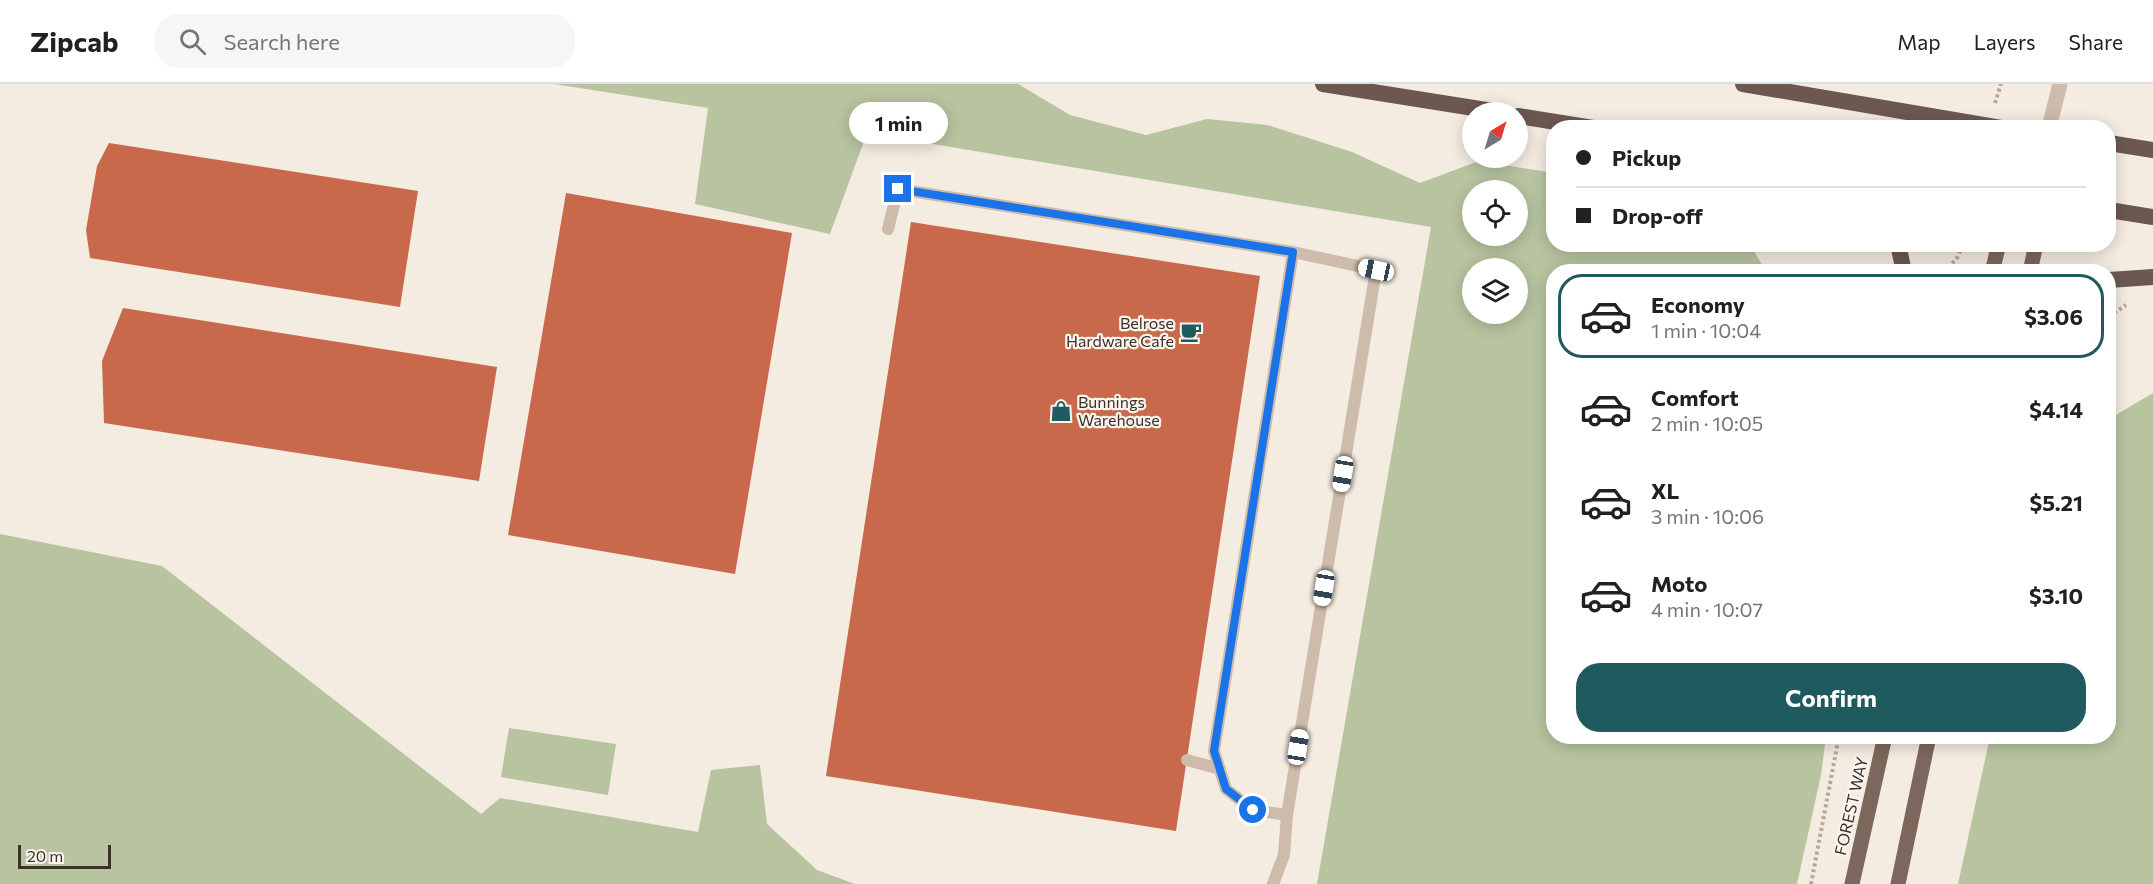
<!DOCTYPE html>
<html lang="en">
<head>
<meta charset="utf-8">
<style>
	:root { --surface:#fff; --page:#f6f6f6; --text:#202124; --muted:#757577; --line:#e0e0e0; --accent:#1f5a5e }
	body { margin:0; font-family:Commissioner,sans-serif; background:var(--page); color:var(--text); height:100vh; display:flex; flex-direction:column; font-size:22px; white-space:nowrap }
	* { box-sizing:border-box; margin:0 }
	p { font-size:20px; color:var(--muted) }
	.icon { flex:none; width:33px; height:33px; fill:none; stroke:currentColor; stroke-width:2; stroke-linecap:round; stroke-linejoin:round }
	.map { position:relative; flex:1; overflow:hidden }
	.details { position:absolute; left:1546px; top:180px; width:570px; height:480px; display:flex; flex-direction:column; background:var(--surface); border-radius:24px; box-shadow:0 3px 15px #0003 }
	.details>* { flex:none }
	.hud { position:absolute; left:1546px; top:36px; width:570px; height:132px; border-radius:24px; box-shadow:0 3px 15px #0003; display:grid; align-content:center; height:132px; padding:0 30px; background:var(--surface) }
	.needle { width:39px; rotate:38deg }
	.buttons { position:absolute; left:1462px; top:18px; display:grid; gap:12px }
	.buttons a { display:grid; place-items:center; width:66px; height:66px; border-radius:50%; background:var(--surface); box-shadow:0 3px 15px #0003; font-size:30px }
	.scale { position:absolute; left:18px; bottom:15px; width:93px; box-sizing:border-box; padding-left:6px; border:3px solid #3b302b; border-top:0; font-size:16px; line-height:21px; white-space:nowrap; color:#3b302b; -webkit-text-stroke:4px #fbf5ee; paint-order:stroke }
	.end { position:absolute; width:27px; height:27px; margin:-14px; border:8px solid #1a73e8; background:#fff; box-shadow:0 0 0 3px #fff }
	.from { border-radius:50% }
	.bubble { position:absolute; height:42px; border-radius:21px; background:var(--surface); box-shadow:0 3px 15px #0003; font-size:20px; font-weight:700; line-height:42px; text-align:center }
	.car { position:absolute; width:18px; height:36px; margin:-18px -9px; border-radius:8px; box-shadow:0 0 4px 2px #0007; background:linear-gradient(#fff 24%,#345 0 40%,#fff 0 76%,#345 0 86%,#fff 0) }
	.hud b { display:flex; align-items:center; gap:21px; height:57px; font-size:22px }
	.hud b+b { border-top:2px solid var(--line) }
	.hud i { width:15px; height:15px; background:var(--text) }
	ul { padding:10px 0 0; list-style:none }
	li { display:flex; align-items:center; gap:18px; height:84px; margin:0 12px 9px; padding:0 18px; border:3px solid transparent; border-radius:24px }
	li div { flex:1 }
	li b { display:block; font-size:22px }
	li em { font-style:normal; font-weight:700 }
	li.on { border-color:var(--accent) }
	li>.icon { width:54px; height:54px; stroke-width:1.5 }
	.action { display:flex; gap:12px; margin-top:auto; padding:12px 30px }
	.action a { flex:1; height:69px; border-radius:24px; background:var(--accent); color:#fff; font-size:24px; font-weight:700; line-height:69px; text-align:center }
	header { display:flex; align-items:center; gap:36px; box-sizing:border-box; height:84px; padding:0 30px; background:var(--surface); border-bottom:2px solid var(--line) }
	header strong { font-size:28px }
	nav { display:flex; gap:33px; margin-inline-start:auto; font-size:21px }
	.search { width:420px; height:54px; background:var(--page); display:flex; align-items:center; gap:15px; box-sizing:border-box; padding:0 21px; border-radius:24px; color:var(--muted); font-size:22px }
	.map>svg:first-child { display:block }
	.green { fill:#b8c4a0; fill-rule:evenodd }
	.building { fill:#c8694b }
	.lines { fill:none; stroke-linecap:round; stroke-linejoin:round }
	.path { stroke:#b9a596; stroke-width:4; stroke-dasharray:3 3; stroke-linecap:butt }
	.service { stroke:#cdbbac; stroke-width:12 }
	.minor { stroke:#cdbbac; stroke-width:15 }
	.primary { stroke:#7d675c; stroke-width:15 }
	.trunk { stroke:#6c584f; stroke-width:16 }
	.route { stroke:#1a73e8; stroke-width:8 }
	.labels { text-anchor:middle; stroke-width:4.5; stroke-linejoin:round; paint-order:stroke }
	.poi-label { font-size:16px; fill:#3b302b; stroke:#fbf5ee; text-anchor:end }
	.street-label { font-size:16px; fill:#3b302b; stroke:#fbf5ee }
</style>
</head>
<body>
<header>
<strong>Zipcab</strong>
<div class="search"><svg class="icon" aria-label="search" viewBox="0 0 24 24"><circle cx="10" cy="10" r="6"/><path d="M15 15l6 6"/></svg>Search here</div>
<nav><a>Map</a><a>Layers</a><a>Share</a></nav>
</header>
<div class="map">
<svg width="2153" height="800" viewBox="0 0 2153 800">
	<rect width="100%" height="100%" fill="#f4ebe1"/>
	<!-- green -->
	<path class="green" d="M554,0H1018L1070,31L1146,51L1207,35L1268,41L1352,68L1420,99L1479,77L1554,89V160L1750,161L1766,187L1554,188V652L1826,653L1821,691L1797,800H1317L1431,143L867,49L830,150L695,120L708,24ZM1518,106V152H1473V106ZM1473,184H1518V230H1473Z
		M2153,309V800H1958L1990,653L2109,652V335Z
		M0,450L162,482L481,730L500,714L698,748L711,686L760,681L767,740L817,786L855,800H0Z
		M509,644L616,660L608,711L501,693Z"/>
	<!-- building -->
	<path class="building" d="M109,59L418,107L400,223L90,174L86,146L97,82Z
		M566,109L792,149L735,490L508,451Z
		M911,138L1260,192L1176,747L826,692Z
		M123,224L497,283L479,397L104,339L102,277Z"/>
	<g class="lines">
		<!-- path -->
		<path class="path" d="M1995,19L2001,0
			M1944,188L1957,174L1963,160
			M2109,232L2126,221
			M1811,800L1839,652"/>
		<!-- service -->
		<path class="service" d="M888,145L898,105L1293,168L1376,186L1287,731L1284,771L1273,800
			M1187,676L1220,685
			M1287,731L1253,726L1226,705L1214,667L1293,168"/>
		<!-- minor -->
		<path class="minor" d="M2049,44L2060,0"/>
		<!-- primary -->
		<path class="primary" d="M1992,188L1999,160
			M2030,188L2036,160
			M1852,800L1885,652
			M1898,800L1929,652"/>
		<!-- trunk -->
		<path class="trunk" d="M1323,0L1499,28
			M1743,0L2001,44
			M1518,32L1593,44
			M2109,59L2153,66
			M2109,126L2153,133
			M1898,160L1904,188
			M2109,196L2153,193"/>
	</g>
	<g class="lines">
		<!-- route -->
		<path class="route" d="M898,105L1293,168L1214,667L1226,705L1253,726"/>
	</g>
	<!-- icons -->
	<defs>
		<symbol id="cafe-bare" viewBox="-9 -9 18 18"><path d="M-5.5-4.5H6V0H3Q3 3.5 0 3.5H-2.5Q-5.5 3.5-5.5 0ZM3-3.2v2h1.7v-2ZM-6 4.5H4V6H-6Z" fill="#1f5a5e" stroke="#fbf5ee" stroke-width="2.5" paint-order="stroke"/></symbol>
		<symbol id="shop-bare" viewBox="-9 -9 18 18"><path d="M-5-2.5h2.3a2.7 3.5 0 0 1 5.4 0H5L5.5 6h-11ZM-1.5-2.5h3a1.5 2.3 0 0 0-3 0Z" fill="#1f5a5e" stroke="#fbf5ee" stroke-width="2.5" paint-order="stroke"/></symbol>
	</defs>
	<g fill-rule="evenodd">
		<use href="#cafe-bare" x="1176" y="233" width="30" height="30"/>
		<use href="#shop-bare" x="1046" y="312" width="30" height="30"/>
	</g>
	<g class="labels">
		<!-- poi labels -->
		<g class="poi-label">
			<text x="1174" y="245">Belrose<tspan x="1174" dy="18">Hardware Cafe</tspan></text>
			<text x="1078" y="324" text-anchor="start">Bunnings<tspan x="1078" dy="18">Warehouse</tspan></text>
		</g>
		<!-- street labels -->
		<g class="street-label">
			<text transform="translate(1851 722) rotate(-77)" y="6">FOREST WAY</text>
		</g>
	</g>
</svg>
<div class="buttons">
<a><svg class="needle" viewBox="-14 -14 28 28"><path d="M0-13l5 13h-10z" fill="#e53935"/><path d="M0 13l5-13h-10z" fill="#757577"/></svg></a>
<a><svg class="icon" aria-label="locate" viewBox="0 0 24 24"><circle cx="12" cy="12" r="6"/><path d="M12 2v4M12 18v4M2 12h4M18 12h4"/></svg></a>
<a><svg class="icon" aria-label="layers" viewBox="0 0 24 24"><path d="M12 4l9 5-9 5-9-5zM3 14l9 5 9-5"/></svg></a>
</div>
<div class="scale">20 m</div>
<i class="end from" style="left:1253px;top:726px"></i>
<i class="end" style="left:898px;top:105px"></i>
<div class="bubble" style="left:849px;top:18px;width:99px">1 min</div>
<i class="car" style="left:1376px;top:186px;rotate:282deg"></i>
<i class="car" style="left:1343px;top:390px;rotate:189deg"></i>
<i class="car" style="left:1324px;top:504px;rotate:189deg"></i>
<i class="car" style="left:1298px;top:663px;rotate:9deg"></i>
<div class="hud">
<b><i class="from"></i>Pickup</b>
<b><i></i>Drop-off</b>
</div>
<section class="details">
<ul>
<li class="on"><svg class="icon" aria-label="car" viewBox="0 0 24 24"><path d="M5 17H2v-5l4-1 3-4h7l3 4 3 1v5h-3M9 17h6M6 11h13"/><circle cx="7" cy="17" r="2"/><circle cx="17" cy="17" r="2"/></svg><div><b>Economy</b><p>1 min · 10:04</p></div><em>$3.06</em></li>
<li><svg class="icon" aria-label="car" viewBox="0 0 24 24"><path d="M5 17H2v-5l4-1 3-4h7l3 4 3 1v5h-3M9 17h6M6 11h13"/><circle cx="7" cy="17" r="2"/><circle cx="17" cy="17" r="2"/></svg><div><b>Comfort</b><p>2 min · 10:05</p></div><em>$4.14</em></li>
<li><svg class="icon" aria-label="car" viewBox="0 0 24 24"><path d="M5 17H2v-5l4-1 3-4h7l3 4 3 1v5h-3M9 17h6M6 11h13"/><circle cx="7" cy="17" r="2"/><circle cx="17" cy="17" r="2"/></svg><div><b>XL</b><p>3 min · 10:06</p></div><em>$5.21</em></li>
<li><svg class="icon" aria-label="car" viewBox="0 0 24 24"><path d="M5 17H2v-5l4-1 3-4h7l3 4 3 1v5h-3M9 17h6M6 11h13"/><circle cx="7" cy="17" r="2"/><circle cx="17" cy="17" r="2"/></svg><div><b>Moto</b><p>4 min · 10:07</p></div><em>$3.10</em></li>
</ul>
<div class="action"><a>Confirm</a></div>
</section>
</div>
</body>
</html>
